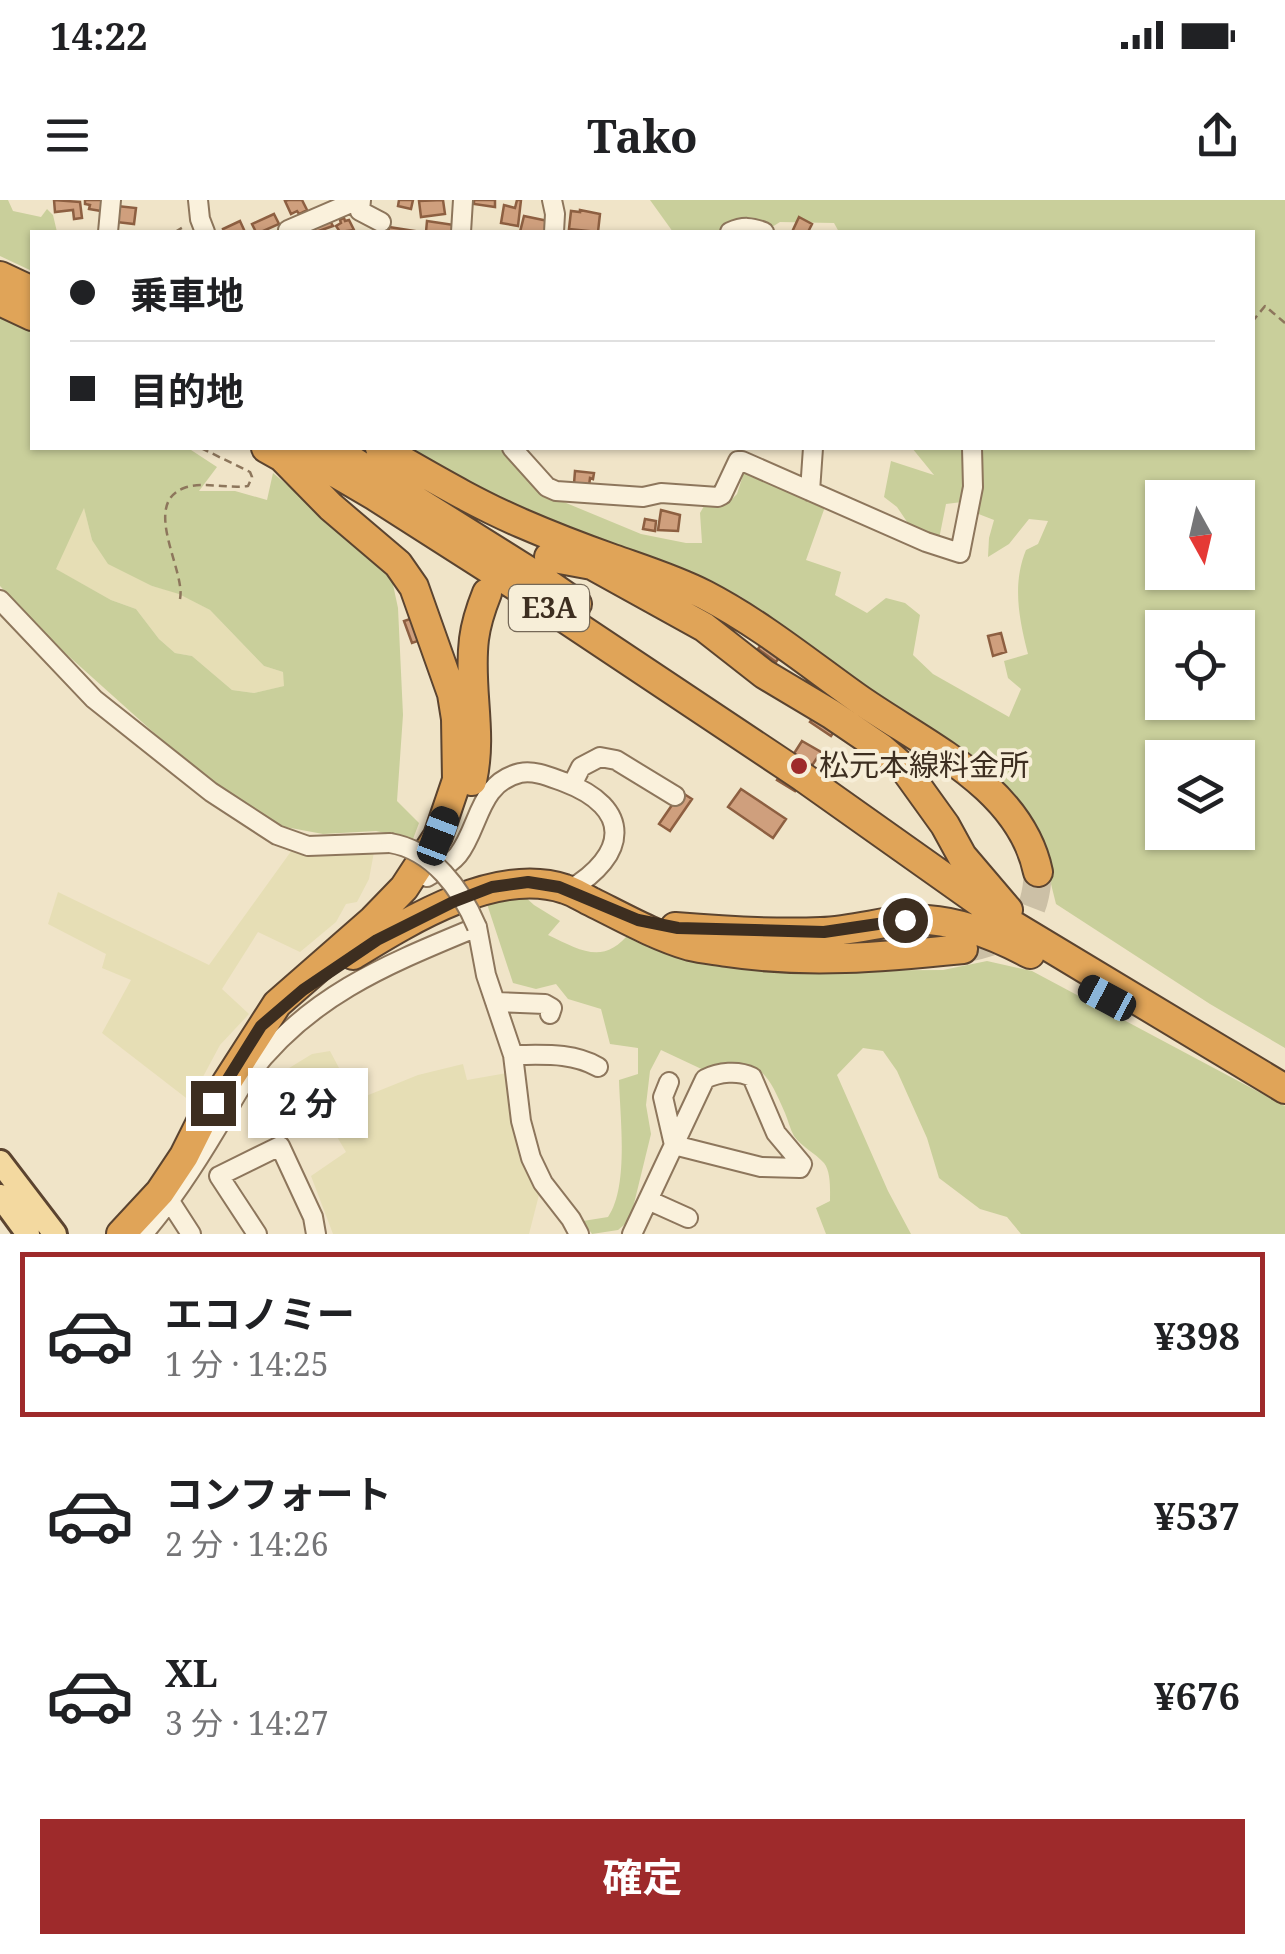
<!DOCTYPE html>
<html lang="ja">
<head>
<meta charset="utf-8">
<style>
	:root { --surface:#fff; --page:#f2f2f2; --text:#202124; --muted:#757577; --line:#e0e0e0; --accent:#9e2a2b }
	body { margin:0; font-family:"Noto Serif","Noto Sans JP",serif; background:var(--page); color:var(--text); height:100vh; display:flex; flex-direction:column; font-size:38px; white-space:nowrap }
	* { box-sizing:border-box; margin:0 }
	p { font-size:32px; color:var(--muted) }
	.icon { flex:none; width:55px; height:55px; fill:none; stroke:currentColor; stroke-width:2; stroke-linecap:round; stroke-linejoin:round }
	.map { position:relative; height:1034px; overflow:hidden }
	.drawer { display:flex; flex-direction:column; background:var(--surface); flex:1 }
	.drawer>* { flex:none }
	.hud { position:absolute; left:30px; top:30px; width:1225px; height:220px; border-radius:0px; box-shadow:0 2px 8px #0004; display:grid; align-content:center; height:220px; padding:0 40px; background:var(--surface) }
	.needle { width:65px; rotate:172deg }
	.buttons { position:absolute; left:1145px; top:280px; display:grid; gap:20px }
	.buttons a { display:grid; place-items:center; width:110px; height:110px; border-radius:0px; background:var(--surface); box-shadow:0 2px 8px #0004; font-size:50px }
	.end { position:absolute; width:45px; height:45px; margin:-22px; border:12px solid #3d2e20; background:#fff; box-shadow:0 0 0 5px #fff }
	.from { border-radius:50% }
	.bubble { position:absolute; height:70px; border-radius:0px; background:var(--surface); box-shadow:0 2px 8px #0004; font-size:32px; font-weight:700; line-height:70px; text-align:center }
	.car { position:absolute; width:30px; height:60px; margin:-30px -15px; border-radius:12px; box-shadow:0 0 8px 2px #0007; background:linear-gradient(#222 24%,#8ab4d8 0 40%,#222 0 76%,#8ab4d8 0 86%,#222 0) }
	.hud b { display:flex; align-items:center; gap:35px; height:95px; font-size:38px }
	.hud b+b { border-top:2px solid var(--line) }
	.hud i { width:25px; height:25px; background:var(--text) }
	ul { padding:18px 0 0; list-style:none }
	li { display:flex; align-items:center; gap:30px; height:165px; margin:0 20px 15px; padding:0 20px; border:5px solid transparent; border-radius:0px }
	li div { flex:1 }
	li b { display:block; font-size:38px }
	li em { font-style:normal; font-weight:700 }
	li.on { border-color:var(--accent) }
	li>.icon { width:90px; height:90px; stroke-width:1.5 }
	.primary-button { display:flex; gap:20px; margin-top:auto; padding:20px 40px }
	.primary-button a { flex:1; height:115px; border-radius:0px; background:var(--accent); color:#fff; font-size:40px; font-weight:700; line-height:115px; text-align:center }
	.status { display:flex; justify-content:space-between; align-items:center; height:70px; padding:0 50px; background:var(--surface); direction:ltr }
	.status svg { height:28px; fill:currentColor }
	header { display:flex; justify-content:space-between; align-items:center; height:130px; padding:0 40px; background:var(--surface); font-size:45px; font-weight:700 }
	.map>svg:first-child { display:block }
	.farmland { fill:#e6deb5 }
	.green { fill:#c9cf9b; fill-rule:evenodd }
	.building { fill:#cf9f7d; stroke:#8d5f41; stroke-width:2.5 }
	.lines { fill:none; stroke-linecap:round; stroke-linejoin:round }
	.highway-tunnel { stroke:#ccc0a6; stroke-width:28; stroke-dasharray:28 14; stroke-linecap:butt }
	.minor-casing { stroke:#8d765c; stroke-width:22 }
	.major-casing { stroke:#5b4430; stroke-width:28 }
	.highway-casing { stroke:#5b4430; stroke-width:32 }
	.path { stroke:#8d765c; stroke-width:2.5; stroke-dasharray:8 5; stroke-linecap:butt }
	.minor { stroke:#faf1dc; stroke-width:18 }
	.major { stroke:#f3d9a0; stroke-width:22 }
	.highway { stroke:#e0a458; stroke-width:28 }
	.minor-bridge-casing { stroke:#8d765c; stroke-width:22; stroke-linecap:butt }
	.minor-bridge { stroke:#faf1dc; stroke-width:18 }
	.route { stroke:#3d2e20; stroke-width:12 }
	.poi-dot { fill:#9e2a2b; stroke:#f7eed8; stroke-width:4 }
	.labels { text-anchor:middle; stroke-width:8; stroke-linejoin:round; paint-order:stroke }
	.shield { fill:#f7eed8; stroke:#756857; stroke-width:2.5 }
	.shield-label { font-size:28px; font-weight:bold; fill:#3d2e20 }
	.poi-label { font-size:30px; fill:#3d2e20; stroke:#f7eed8; text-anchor:start }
</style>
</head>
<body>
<div class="status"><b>14:22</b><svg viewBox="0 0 49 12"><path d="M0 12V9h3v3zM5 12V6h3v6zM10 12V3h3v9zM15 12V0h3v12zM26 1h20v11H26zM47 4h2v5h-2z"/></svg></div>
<header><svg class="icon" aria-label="menu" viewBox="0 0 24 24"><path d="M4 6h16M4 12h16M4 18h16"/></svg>Tako<svg class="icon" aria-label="share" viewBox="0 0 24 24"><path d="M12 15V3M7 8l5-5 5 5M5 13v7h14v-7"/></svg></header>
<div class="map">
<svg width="1285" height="1034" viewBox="0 0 1285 1034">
	<rect width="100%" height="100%" fill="#f0e4c8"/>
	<!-- farmland -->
	<path class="farmland" d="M84,307L92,340L152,386L179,393L210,410L264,466L283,472L285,486L254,493L232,490L192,456L175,453L159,439L136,409L111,400L55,369Z
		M292,650L374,652L369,679L357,702L346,704L336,722L300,752L258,732L222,789L249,814L220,845L190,901L102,833L131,780L102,768L106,754L48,724L58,692L209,765Z
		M330,851L356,900L418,875L463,864L467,880L518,871L540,991L529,1034H333L311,976L346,952L326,918L286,937L263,884L312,854Z"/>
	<!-- green -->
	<path class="green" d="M0,0H8L13,11L41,17L47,9L53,15L57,32H32V71L0,56Z
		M650,0H1285V848L1210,804L1056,704L1042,648L832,461L740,396L699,379L539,321L395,248H506L542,293L641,334L686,343H702L700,313L707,301L729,302L737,294L745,269L826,304L806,360L841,372L835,395L867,413L886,398L905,403L920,415L913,455L933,474L1009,517L1021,489L1008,478L1004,461L1028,454C1019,419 1012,384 1026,350L1038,344L1048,321L1029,319L1009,344L988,357L989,338L994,320L976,313L962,302L946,304L939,339L916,335L897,307L884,297L891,261L934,275L912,248H1252V32H839L834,23L780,22L764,32H673ZM1162,298H1238V372H1162ZM1162,428H1238V502H1162ZM1162,558H1238V632H1162Z
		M0,116L32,131V248H188L217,267L199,291H235L267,300L273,273L347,335L392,380L398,408L403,515L397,601L419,623L413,639L376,631L323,634L280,626L232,595L181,557L54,443L0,386ZM84,308L92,340L108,364L152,386L179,394L210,410L264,466L283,472L284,486L254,493L232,490L192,456L175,453L159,439L136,409L111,400L56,369Z
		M523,695L534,705L560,721L548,735C582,751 604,766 631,731L717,764L759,771L943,770L987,761L1032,771L1285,906V1034H1021L1007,1017L980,1009L939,978L927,938L897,871L883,851L863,848L837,875L888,991L911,1034H826L816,1008L830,1001C830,989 831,972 824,963C815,953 802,947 794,936C790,929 788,920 785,913C767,871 758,854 710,873L661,850L650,871L646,905L651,934L630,1020L618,1030L592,1034L583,1021L608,1017C629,986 620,918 619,880L638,874V848L610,844L601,809L568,799L556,784L536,789L513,783L487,704Z"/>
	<!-- building -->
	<path class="building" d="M54,0L80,2L82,18L74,19L73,10L55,12Z
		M85,0H102L101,11L89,9L90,5L85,4Z
		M288,0H302L307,10L299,14L297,11L291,14L285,1Z
		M399,0H413L411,9L398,6Z
		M443,0L445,14L421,17L419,1Z
		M474,0H495V7L474,4Z
		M517,0H521L518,26L501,23L504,5L515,8Z
		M117,6L136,8L134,24L116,22Z
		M580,10L600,14L598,32L569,29L571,11L580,12Z
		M274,14L279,24L261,32H256L252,24Z
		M524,16L548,21L545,32H520Z
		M799,17L812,24L808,32H792Z
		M344,18L345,21L349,20L354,30L340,32L336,26L341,23L340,20Z
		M329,19L333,26L316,32L313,26Z
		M240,21L245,32H222H224L223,29Z
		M427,21L454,25L453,32H426Z
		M389,27L421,32H388Z
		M575,271L594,273L593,279L590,278L589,286L574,284Z
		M661,310L680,315L678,331L658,330Z
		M645,319L656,321L655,331L643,329Z
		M428,413L435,435L412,443L404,421Z
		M772,430L790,442L776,462L758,449Z
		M1001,433L1006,452L993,456L988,436Z
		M824,502L845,516L831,536L810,522Z
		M802,541L821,552L795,591L777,580Z
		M741,589L786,619L773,638L728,607Z
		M681,592L692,599L670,631L659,624Z"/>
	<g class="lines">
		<!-- highway-tunnel -->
		<path class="highway-tunnel" d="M963,749C1014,738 1035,727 1038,672"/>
		<defs>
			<path id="minor" d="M198,0L200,19L205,32
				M361,0L360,11L381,22
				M552,0L555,14L554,32
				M288,30L351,3V0
				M108,32L111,0
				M461,32L463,0
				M730,32C743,26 752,27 764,32
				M512,248L547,287L556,291L643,297L661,293L718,297L722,295L738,261H742L926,342L960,353L973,287L972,248
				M810,291L813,248
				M0,400L94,499L211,592L277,635L308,646L390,643
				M572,585L581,567L600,557L616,560L675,596
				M427,677C437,671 450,665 458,655C480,627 478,583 520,573C535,570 550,577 564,582C633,608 628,655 569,690
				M495,802L545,804L552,808L550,814
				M513,855C543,855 572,852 598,867
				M669,882L663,897L674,945
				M648,1000L688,1018
				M171,1003L191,1034
				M143,1034C172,1001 195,965 217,928C228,910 237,891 249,875C309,795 388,764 477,727L486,775L513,855L521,921L531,958L543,983L571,1019L579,1034
				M257,1034L219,976L280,946L313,1017L316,1034
				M632,1034L705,879C719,872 738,870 752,877L776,933L802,964L800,968L761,967L674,945"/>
			<path id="major" d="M0,962L55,1034
				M0,996L28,1034"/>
			<path id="highway" d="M0,76L32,91
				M0,101L32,116
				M293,248L375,296L530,395L800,575L1006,721L1285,889
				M332,248L538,377L577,404
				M380,248C426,274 472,302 521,323C551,336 582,348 613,359C644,370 676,380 705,395C759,423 807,462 856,497C922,544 1020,585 1038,672
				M549,357L592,365L704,427L764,474L831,514L881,548L904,568L945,625L962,656L1008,710
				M472,581C483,531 468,488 474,439C476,423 481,408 487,393
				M675,727C723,731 773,734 821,732C850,731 877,723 905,720C948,716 993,734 1030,754
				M353,755C410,720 497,666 565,689C575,692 583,698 592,702C624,718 656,736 690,746C702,749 715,750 727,752C807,764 883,757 963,749
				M121,1034L160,992L184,956L200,924L277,804L373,720L404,688L438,636L457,580L456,519L452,494L414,387L398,364L331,307L282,257L266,248"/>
		</defs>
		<!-- minor casing -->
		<use href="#minor" class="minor-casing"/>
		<!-- major casing -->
		<use href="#major" class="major-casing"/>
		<!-- highway casing -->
		<use href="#highway" class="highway-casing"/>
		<!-- path -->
		<path class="path" d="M175,32L185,26
			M1252,122L1265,106L1285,123
			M180,399C186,371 141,304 184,288C204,281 227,289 248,286L252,277L250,272L201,248"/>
		<!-- minor -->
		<use href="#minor" class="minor"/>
		<!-- major -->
		<use href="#major" class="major"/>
		<!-- highway -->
		<use href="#highway" class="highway"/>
		<defs>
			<path id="minor-bridge" d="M390,643C433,650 461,689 477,727"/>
		</defs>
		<!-- minor-bridge casing -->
		<use href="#minor-bridge" class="minor-bridge-casing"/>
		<!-- minor-bridge -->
		<use href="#minor-bridge" class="minor-bridge"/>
	</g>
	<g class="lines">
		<!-- route -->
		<path class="route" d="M213,903L261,826L303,790L377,740L453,702L492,687L528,682L559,687L638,720L678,728L824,732L905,720"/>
	</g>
	<!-- markers -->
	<circle class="poi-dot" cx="799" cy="566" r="10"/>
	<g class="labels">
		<!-- shield labels -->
		<rect class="shield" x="509" y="385" width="80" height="46" rx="8"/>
		<g class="shield-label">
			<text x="549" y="418">E3A</text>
		</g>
		<!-- poi labels -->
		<g class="poi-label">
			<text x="819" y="576">松元本線料金所</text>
		</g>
	</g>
</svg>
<div class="buttons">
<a><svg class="needle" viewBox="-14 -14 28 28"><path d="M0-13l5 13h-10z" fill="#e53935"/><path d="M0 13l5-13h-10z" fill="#757577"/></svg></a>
<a><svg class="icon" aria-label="locate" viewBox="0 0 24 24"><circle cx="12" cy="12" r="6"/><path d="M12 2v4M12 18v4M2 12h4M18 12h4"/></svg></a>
<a><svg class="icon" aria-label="layers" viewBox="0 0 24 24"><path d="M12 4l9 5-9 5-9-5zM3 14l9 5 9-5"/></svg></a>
</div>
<i class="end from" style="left:905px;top:720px"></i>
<i class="end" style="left:213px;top:903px"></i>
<div class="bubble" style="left:248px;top:868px;width:120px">2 分</div>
<i class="car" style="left:438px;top:636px;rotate:21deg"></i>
<i class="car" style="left:1107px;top:798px;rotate:298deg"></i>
<div class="hud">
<b><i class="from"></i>乗車地</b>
<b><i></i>目的地</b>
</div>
</div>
<section class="drawer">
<ul>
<li class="on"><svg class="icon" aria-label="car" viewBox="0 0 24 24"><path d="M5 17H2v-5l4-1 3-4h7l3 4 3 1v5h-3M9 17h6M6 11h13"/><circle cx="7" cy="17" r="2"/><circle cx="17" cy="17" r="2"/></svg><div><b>エコノミー</b><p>1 分 · 14:25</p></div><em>¥398</em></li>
<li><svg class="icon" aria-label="car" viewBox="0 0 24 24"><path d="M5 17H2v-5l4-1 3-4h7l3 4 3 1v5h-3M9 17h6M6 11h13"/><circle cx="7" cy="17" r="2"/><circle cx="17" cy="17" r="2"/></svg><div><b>コンフォート</b><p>2 分 · 14:26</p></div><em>¥537</em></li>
<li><svg class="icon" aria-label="car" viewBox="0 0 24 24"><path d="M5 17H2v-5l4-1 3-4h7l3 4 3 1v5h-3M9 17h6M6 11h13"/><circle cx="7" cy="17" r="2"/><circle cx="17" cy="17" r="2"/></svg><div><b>XL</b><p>3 分 · 14:27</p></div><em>¥676</em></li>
</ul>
<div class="primary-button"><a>確定</a></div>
</section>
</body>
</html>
